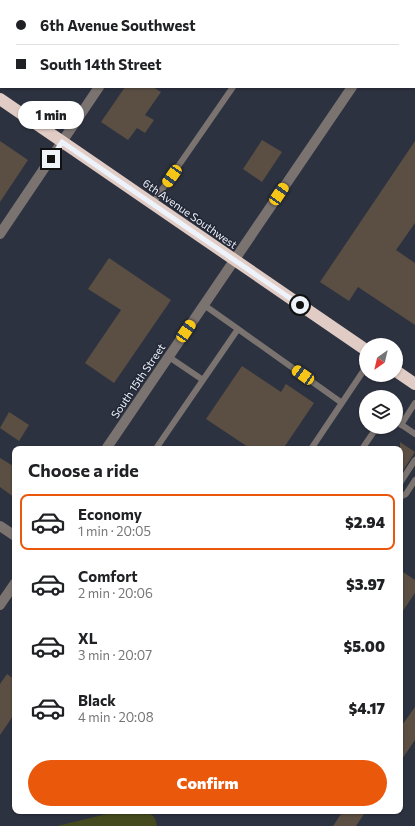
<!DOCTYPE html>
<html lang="en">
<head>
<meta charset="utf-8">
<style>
	:root { --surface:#fff; --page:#f2f2f2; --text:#202124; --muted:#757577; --line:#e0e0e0; --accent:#ea580c }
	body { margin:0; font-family:Commissioner,sans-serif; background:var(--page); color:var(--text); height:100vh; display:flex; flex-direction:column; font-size:15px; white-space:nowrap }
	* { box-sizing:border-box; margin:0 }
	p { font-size:13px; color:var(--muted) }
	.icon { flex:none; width:22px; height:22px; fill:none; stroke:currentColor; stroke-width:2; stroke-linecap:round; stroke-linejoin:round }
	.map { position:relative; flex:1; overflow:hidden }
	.drawer { position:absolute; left:12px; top:446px; width:391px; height:368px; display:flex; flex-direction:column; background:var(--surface); border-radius:8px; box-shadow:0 1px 3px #0004 }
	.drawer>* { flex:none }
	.banner { position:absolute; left:0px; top:0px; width:415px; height:88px; box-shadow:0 1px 3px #0004; display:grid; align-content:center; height:88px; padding:0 16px; background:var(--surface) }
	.needle { width:26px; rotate:214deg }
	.buttons { position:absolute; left:359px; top:338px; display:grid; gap:8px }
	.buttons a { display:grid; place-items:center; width:44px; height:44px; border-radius:50%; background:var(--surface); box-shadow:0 1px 3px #0004; font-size:20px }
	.end { position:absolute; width:18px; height:18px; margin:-9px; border:5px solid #eef2fb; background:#111; box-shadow:0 0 0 2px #111 }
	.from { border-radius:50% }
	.bubble { position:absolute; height:28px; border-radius:14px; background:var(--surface); box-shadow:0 1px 3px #0004; font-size:13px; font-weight:800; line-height:28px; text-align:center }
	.car { position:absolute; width:12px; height:24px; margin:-12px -6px; border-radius:5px; box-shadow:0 0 3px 1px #0007; background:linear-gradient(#f5c518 24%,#345 0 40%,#f5c518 0 76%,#345 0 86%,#f5c518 0) }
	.banner b { display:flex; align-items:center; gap:14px; height:38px; font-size:15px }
	.banner b+b { border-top:1px solid var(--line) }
	.banner i { width:10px; height:10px; background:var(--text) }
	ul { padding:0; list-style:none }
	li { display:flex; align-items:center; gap:12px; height:56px; margin:0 8px 6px; padding:0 8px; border:2px solid transparent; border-radius:8px }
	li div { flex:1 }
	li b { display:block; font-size:15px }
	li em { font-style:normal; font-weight:800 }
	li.on { border-color:var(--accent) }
	li>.icon { width:36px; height:36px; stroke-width:1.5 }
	h2 { padding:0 16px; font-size:18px; line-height:48px }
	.primary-button { display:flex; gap:8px; margin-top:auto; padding:8px 16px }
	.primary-button a { flex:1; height:46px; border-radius:24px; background:var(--accent); color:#fff; font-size:16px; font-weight:800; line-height:46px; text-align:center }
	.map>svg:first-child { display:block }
	.green { fill:#444a1d }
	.building { fill:#5b4e42 }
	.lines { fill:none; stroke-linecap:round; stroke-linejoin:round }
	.path { stroke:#8b8f9b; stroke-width:2.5; stroke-dasharray:3 3; stroke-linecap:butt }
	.lane { stroke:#7b7370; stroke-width:6 }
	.street { stroke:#7b7370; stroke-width:10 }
	.highway { stroke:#e0ccc4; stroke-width:12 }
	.route { stroke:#eef2fb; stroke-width:5 }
	.labels { text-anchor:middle; stroke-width:3; stroke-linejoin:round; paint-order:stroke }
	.street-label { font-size:11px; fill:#eef2fb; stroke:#232836 }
</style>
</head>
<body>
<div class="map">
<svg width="415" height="826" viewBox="0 0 415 826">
	<rect width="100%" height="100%" fill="#2d3240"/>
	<!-- green -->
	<path class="green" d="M119,811C134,811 155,806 157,826H57Z"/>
	<!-- building -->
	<path class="building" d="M125,87H153L161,92L145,115L154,120L145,133L137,128L128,140L101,122Z
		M262,140L282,152L262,182L243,169Z
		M0,141L28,160L0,202Z
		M415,141V223L396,250L415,263V325L358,287L349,301L320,282Z
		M109,258L171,300L114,383L85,363L121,310L88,289Z
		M242,366L281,392L286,384L314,403L283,449H251L206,419Z
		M9,412L29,425L19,441L0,428Z
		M400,442L415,452L400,475Z
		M0,458L15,467V498L0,487Z
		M400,570L415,580V593L400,615Z
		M7,674L15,680V713L0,735V684Z
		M415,707V740L400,762V728Z
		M343,811H366L356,826H333Z"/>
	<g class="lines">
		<!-- path -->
		<path class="path" d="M13,553H15"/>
		<!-- lane -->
		<path class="lane" d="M291,1L292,0
			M338,1V0
			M152,204L233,87
			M204,305L238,329
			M169,357L203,380
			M396,421L415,434
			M401,425L415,403
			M157,447L238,329L342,403
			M311,449L366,367
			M362,449L377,427
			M400,483L415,460
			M400,497L406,494L415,480"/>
		<!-- street -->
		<path class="street" d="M363,0L364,1
			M157,1L158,0
			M410,1L411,0
			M0,234L99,87
			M106,449L352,87
			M0,526L15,536
			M0,605L15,583"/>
		<!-- highway -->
		<path class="highway" d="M0,99L366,350
			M396,371L415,384"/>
	</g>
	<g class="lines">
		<!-- route -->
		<path class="route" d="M51,159L62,142L300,305"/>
	</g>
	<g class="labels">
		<!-- street labels -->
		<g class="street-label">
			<text transform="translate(190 214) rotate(35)" y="4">6th Avenue Southwest</text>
			<text transform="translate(138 381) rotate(-56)" y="4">South 15th Street</text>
		</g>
	</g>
</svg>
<div class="buttons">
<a><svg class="needle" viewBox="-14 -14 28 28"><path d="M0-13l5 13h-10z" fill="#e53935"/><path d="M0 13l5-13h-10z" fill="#757577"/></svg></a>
<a><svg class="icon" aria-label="layers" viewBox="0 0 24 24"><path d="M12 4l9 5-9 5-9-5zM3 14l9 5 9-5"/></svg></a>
</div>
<i class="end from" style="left:300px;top:305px"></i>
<i class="end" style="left:51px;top:159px"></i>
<div class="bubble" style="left:18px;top:101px;width:66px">1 min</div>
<i class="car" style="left:172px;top:176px;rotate:215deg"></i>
<i class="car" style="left:279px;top:194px;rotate:34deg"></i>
<i class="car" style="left:186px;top:331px;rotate:34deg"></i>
<i class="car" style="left:303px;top:375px;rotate:305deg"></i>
<div class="banner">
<b><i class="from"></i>6th Avenue Southwest</b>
<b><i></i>South 14th Street</b>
</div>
<section class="drawer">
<h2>Choose a ride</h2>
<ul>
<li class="on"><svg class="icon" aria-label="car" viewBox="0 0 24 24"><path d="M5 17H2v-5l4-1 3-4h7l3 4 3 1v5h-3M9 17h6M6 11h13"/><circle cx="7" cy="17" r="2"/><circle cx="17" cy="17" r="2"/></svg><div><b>Economy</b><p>1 min · 20:05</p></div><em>$2.94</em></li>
<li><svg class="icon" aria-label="car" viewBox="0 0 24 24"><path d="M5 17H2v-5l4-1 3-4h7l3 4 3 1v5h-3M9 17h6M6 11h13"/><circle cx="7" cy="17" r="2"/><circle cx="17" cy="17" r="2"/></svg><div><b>Comfort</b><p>2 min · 20:06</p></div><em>$3.97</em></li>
<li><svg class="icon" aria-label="car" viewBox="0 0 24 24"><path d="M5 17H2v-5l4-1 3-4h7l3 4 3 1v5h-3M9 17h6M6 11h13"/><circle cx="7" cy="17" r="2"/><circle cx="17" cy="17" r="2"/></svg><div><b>XL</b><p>3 min · 20:07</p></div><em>$5.00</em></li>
<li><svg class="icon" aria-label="car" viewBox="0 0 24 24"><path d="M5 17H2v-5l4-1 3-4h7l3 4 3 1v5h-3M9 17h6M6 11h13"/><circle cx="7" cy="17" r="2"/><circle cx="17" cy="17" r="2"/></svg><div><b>Black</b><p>4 min · 20:08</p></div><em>$4.17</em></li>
</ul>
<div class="primary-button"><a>Confirm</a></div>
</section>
</div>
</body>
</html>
